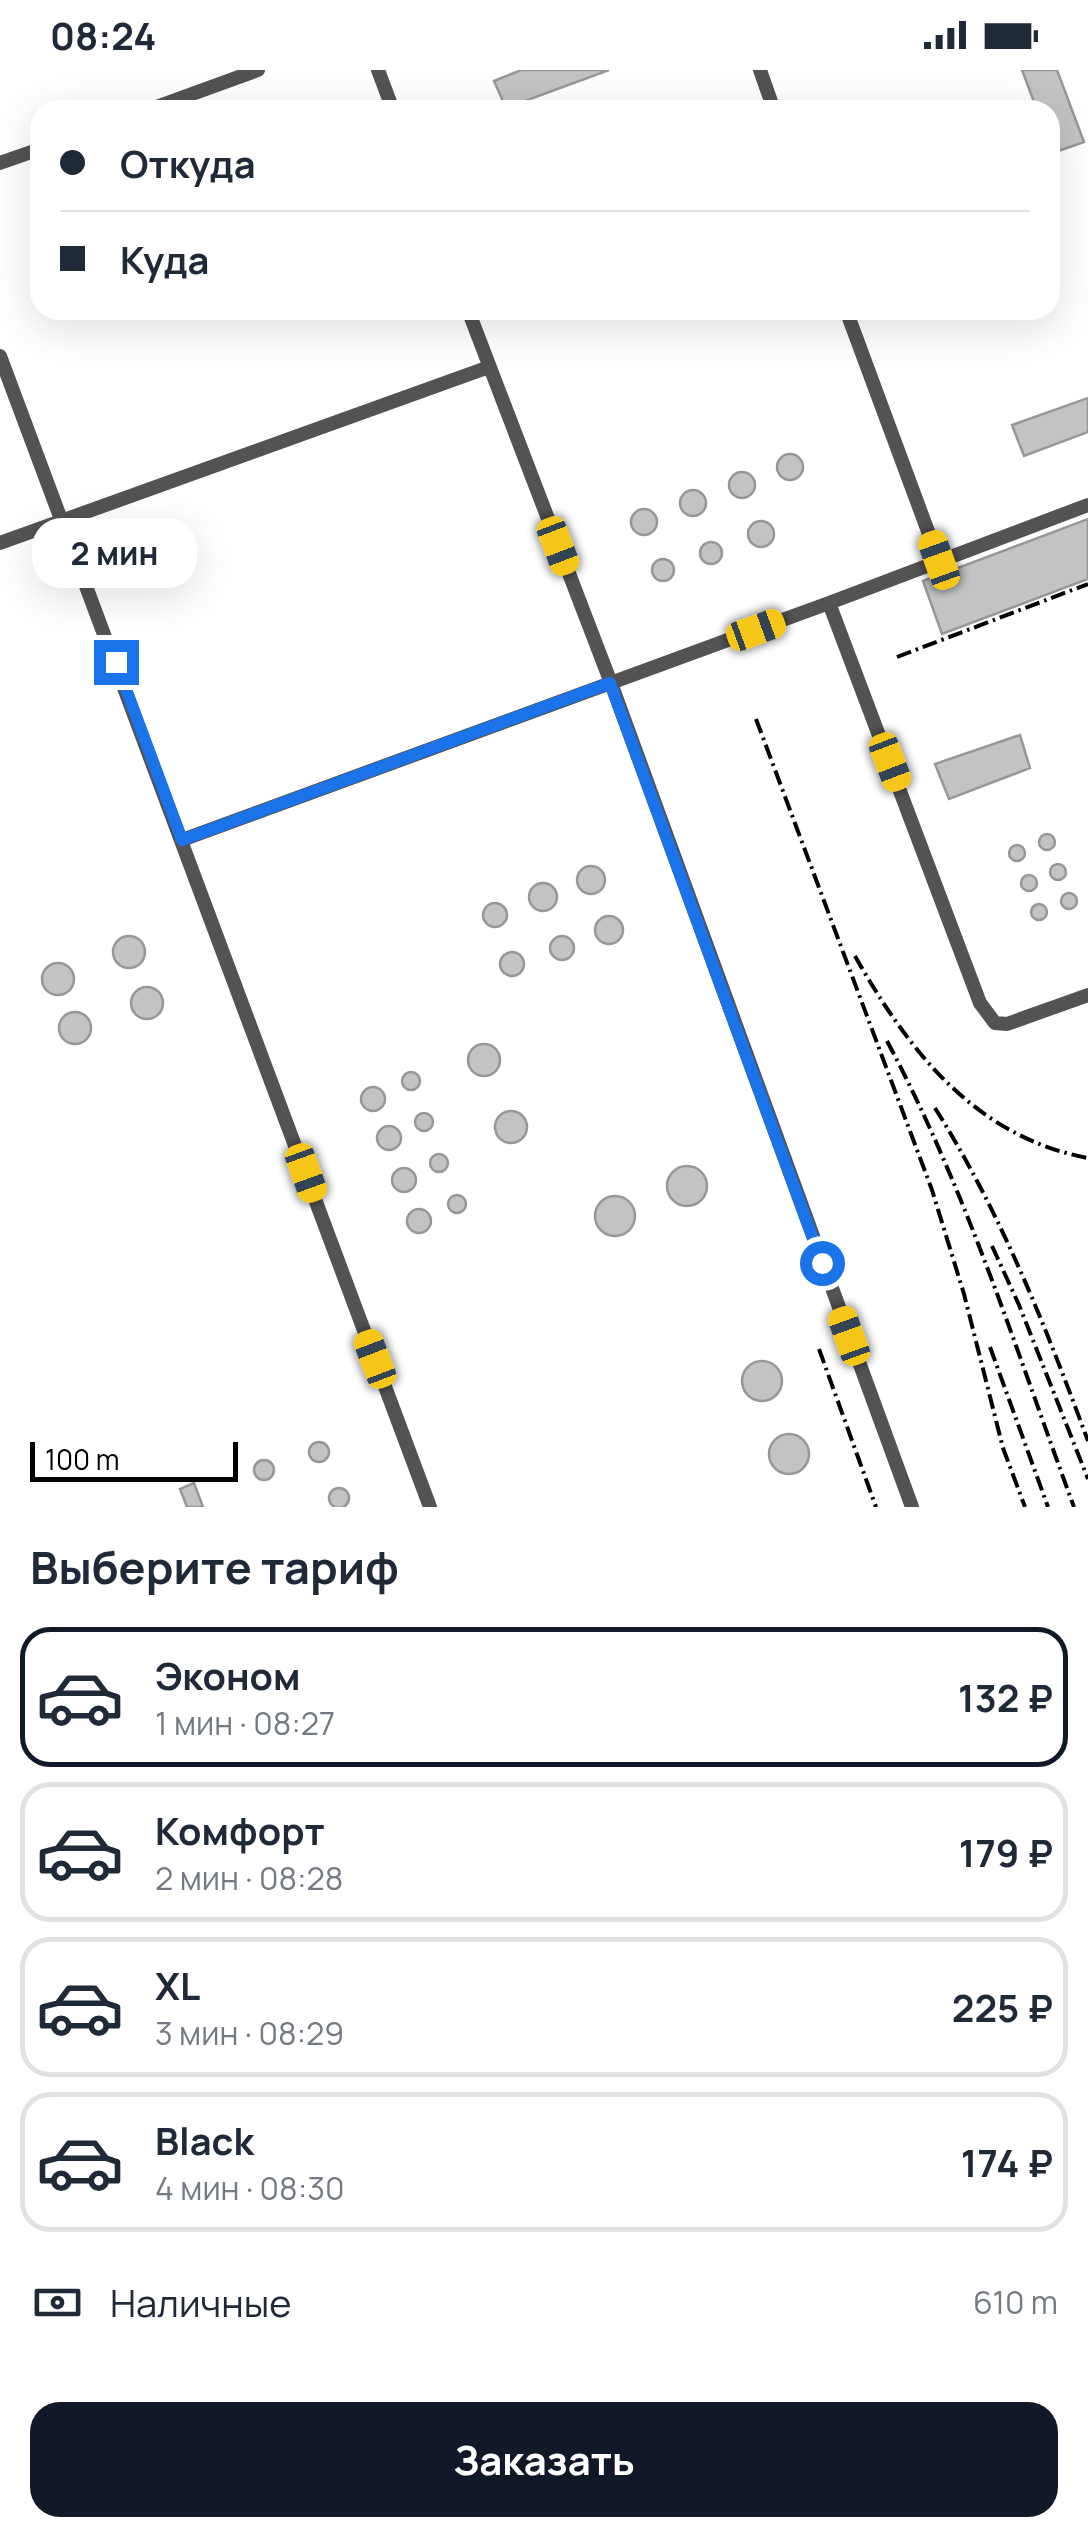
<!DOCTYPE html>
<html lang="ru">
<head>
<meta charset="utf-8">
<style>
	:root { --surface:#fff; --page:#f6f6f7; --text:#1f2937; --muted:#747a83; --line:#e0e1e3; --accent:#111827 }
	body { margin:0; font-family:Manrope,sans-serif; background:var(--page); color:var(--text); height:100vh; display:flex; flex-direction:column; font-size:38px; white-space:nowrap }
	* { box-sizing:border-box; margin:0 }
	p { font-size:32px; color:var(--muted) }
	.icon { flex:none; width:55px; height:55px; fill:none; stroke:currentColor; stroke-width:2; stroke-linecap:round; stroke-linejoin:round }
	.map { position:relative; height:1437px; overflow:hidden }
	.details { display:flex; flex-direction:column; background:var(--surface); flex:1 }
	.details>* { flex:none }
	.hud { position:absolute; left:30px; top:30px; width:1030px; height:220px; border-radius:30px; box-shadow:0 10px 40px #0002; display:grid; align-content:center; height:220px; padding:0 30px; background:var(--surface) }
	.scale { position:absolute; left:30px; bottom:25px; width:208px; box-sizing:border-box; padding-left:10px; border:5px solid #000; border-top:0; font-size:28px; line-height:35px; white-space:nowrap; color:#000; -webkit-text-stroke:8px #fff; paint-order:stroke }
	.end { position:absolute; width:45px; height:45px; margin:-22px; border:12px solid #1a73e8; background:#fff; box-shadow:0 0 0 5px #fff }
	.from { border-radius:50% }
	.bubble { position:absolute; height:70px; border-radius:30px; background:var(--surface); box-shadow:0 10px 40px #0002; font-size:32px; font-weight:700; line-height:70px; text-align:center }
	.car { position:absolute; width:30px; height:60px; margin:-30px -15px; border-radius:12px; box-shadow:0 0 8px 2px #0007; background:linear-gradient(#f5c518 24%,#345 0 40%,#f5c518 0 76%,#345 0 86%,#f5c518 0) }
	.hud b { display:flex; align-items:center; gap:35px; height:95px; font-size:38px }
	.hud b+b { border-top:2px solid var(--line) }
	.hud i { width:25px; height:25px; background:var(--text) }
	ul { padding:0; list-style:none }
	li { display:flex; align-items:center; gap:30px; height:140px; margin:0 20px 15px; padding:0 10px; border:5px solid var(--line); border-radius:30px }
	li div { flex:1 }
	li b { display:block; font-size:38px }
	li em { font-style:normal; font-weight:700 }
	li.current { border-color:var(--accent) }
	li>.icon { width:90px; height:90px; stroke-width:1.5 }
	h2 { padding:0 30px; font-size:45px; line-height:120px }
	.pay { display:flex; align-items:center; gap:25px; height:110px; padding:0 30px; font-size:38px }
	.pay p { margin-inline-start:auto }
	.primary-button { display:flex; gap:20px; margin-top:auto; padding:20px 30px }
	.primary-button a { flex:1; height:115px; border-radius:30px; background:var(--accent); color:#fff; font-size:40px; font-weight:700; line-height:115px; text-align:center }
	.status { display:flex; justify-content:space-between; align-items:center; height:70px; padding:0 50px; background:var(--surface); direction:ltr }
	.status svg { height:28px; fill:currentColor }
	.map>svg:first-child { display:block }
	.building { fill:#c3c3c3; stroke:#979797; stroke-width:2.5 }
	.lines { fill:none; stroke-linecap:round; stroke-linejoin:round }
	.minor { stroke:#535353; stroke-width:14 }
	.rail { stroke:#000; stroke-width:4; stroke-dasharray:15 5 2.5 5; stroke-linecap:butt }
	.route { stroke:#1a73e8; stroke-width:12 }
</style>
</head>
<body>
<div class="status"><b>08:24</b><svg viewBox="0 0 49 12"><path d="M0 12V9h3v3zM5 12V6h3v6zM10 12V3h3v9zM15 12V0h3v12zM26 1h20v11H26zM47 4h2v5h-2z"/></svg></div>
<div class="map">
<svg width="1088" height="1437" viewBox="0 0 1088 1437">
	<rect width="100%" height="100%" fill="#fff"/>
	<!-- building -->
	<path class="building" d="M521,0H609L506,38L494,11Z
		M1022,0H1057L1084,72L1053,83L1050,40H1037Z
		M1088,328V362L1024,386L1012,355Z
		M777 397a13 13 0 1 1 26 0a13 13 0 1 1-26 0Z
		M729 415a13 13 0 1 1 26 0a13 13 0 1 1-26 0Z
		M680 433a13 13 0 1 1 26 0a13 13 0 1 1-26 0Z
		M631 452a13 13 0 1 1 26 0a13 13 0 1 1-26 0Z
		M1088,449V509L942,564L923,511Z
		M748 464a13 13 0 1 1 26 0a13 13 0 1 1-26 0Z
		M700 483a11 11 0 1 1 22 0a11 11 0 1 1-22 0Z
		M652 500a11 11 0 1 1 22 0a11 11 0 1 1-22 0Z
		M1020,665L1030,698L949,729L935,694Z
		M1039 772a8 8 0 1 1 16 0a8 8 0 1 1-16 0Z
		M1009 783a8 8 0 1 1 16 0a8 8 0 1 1-16 0Z
		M1050 802a8 8 0 1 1 16 0a8 8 0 1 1-16 0Z
		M577 810a14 14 0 1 1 28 0a14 14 0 1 1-28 0Z
		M1021 813a8 8 0 1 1 16 0a8 8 0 1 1-16 0Z
		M529 827a14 14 0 1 1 28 0a14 14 0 1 1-28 0Z
		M1061 831a8 8 0 1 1 16 0a8 8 0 1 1-16 0Z
		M483 845a12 12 0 1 1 24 0a12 12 0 1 1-24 0Z
		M1031 842a8 8 0 1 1 16 0a8 8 0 1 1-16 0Z
		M595 860a14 14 0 1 1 28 0a14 14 0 1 1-28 0Z
		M113 882a16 16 0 1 1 32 0a16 16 0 1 1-32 0Z
		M550 878a12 12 0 1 1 24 0a12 12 0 1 1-24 0Z
		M500 894a12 12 0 1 1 24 0a12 12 0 1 1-24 0Z
		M42 909a16 16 0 1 1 32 0a16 16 0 1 1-32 0Z
		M131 933a16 16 0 1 1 32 0a16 16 0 1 1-32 0Z
		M59 958a16 16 0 1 1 32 0a16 16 0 1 1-32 0Z
		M468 990a16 16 0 1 1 32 0a16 16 0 1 1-32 0Z
		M402 1011a9 9 0 1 1 18 0a9 9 0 1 1-18 0Z
		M361 1029a12 12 0 1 1 24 0a12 12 0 1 1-24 0Z
		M495 1057a16 16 0 1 1 32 0a16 16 0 1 1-32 0Z
		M415 1052a9 9 0 1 1 18 0a9 9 0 1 1-18 0Z
		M377 1068a12 12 0 1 1 24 0a12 12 0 1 1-24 0Z
		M430 1093a9 9 0 1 1 18 0a9 9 0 1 1-18 0Z
		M667 1116a20 20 0 1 1 40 0a20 20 0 1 1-40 0Z
		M392 1110a12 12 0 1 1 24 0a12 12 0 1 1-24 0Z
		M448 1134a9 9 0 1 1 18 0a9 9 0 1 1-18 0Z
		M595 1146a20 20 0 1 1 40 0a20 20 0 1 1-40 0Z
		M407 1151a12 12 0 1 1 24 0a12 12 0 1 1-24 0Z
		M742 1311a20 20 0 1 1 40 0a20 20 0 1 1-40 0Z
		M769 1384a20 20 0 1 1 40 0a20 20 0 1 1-40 0Z
		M309 1382a10 10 0 1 1 20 0a10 10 0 1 1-20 0Z
		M254 1400a10 10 0 1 1 20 0a10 10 0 1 1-20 0Z
		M194,1413L203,1437H187L180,1419Z
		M329 1428a10 10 0 1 1 20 0a10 10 0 1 1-20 0Z"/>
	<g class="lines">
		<!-- minor -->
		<path class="minor" d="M378,0L393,40
			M760,0L774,40
			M148,40L258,0
			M0,93L40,79
			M468,240L611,613L912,1437
			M846,240L939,491
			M0,286L430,1437
			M1088,435L829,533L980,933L995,953L1007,954L1088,925
			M0,473L489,297
			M182,770L829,533"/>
		<!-- rail -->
		<path class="rail" d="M897,587L1088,514
			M756,649L932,1120L964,1224L1003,1378L1025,1437
			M855,886C908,980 975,1067 1088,1088
			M887,971C966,1119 1016,1280 1074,1437
			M935,1038C1001,1143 1045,1255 1088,1371
			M992,1176L1019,1235L1088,1409
			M990,1277L1048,1437
			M819,1279L876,1437"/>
	</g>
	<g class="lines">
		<!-- route -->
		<path class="route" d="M116,592L182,770L610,613L822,1193"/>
	</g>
</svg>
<div class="scale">100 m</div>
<i class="end from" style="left:822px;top:1193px"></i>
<i class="end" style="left:116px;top:592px"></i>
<div class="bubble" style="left:32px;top:448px;width:165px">2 мин</div>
<i class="car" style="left:558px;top:476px;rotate:159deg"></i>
<i class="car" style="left:939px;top:490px;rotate:340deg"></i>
<i class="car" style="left:756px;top:560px;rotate:70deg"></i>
<i class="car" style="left:890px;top:692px;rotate:159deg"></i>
<i class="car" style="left:306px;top:1103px;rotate:160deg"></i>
<i class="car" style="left:849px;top:1266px;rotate:340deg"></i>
<i class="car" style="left:375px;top:1289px;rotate:339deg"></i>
<div class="hud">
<b><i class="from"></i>Откуда</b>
<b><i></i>Куда</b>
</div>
</div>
<section class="details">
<h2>Выберите тариф</h2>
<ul>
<li class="current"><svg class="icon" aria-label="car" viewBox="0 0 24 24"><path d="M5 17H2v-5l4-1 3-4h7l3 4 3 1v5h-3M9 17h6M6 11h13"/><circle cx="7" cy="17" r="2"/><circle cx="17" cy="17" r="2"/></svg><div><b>Эконом</b><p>1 мин · 08:27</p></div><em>132 ₽</em></li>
<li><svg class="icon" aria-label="car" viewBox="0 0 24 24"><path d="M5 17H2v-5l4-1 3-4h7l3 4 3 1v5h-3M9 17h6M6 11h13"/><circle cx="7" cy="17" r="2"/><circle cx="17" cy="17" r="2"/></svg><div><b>Комфорт</b><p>2 мин · 08:28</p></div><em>179 ₽</em></li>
<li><svg class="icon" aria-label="car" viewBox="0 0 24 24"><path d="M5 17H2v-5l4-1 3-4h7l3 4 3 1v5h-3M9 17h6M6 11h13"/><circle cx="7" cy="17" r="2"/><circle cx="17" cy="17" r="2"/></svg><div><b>XL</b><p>3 мин · 08:29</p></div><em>225 ₽</em></li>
<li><svg class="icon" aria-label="car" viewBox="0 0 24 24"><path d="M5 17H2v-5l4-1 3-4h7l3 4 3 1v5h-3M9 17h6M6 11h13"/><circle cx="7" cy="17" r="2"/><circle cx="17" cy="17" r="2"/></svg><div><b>Black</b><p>4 мин · 08:30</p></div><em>174 ₽</em></li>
</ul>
<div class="pay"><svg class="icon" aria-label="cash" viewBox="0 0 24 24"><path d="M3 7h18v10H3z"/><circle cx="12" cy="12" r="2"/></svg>Наличные<p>610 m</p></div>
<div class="primary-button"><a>Заказать</a></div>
</section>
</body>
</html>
